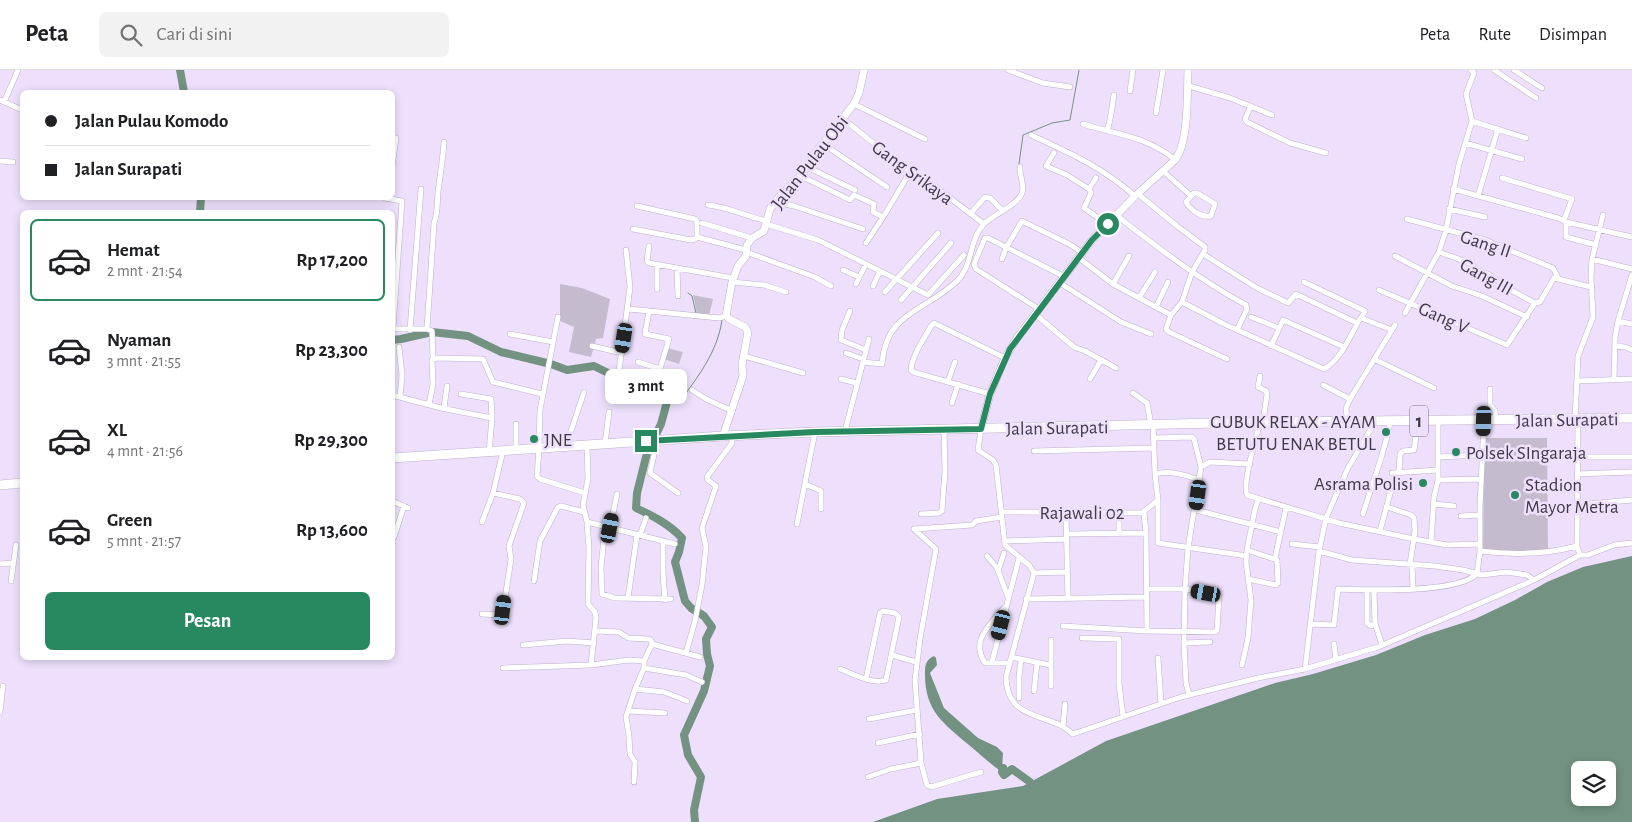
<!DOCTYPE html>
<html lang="id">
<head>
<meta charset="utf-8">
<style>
	:root { --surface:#fff; --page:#f2f2f2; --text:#202124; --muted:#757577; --line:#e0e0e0; --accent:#288961 }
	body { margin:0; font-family:"Alegreya Sans",sans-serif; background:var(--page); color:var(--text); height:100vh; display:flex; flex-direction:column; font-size:19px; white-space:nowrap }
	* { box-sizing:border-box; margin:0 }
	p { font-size:16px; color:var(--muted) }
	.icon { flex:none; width:28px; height:28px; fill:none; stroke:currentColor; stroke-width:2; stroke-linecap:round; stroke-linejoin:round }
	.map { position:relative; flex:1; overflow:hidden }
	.drawer { position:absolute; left:20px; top:140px; width:375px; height:450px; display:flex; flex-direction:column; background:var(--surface); border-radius:8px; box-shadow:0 2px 8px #0003 }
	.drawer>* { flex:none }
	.hud { position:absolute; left:20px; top:20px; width:375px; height:110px; border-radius:8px; box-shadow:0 2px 8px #0003; display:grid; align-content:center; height:110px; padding:0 25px; background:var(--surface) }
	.buttons { position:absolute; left:1571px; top:691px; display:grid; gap:10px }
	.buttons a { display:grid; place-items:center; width:45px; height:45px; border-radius:8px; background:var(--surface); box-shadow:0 2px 8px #0003; font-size:25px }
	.end { position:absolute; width:22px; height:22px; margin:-11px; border:6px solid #288961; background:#fff; box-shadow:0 0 0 2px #fff }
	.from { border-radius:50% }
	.bubble { position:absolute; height:35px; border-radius:8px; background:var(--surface); box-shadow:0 2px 8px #0003; font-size:16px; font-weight:700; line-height:35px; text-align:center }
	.car { position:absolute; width:15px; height:30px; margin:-15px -8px; border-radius:6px; box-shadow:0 0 4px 1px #0007; background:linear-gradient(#222 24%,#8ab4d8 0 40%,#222 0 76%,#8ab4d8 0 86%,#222 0) }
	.hud b { display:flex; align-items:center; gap:18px; height:48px; font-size:19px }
	.hud b+b { border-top:1px solid var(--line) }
	.hud i { width:12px; height:12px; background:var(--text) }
	ul { padding:9px 0 0; list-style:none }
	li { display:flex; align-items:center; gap:15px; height:82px; margin:0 10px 8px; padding:0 15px; border:2px solid transparent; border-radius:8px }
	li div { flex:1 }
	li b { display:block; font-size:19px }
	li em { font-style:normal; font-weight:700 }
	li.active { border-color:var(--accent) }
	li>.icon { width:45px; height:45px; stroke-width:1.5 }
	.button { display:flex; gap:10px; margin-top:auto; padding:10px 25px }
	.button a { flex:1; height:58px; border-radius:8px; background:var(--accent); color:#fff; font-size:20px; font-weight:700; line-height:58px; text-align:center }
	header { display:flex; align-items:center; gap:30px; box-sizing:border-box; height:70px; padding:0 25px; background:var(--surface); border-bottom:1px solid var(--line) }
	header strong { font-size:24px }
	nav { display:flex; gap:28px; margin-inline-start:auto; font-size:18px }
	.search { width:350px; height:45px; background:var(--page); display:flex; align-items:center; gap:12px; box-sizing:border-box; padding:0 18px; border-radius:8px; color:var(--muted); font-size:19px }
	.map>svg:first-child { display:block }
	.green { fill:#c5bbcf }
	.water { fill:#739282; fill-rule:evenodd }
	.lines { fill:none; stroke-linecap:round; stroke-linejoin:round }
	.stream { stroke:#739282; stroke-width:1 }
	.river { stroke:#739282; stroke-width:8 }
	.street-casing { stroke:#beb0cb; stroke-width:6 }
	.secondary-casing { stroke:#beb0cb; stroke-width:8 }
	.highway-casing { stroke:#beb0cb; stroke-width:10 }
	.street { stroke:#fff; stroke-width:5 }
	.secondary { stroke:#fff; stroke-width:7 }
	.highway { stroke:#fff; stroke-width:9 }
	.route { stroke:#288961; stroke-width:6 }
	.poi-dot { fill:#288961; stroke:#eee0fc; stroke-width:2 }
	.labels { text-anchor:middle; stroke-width:5; stroke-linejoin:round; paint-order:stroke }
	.shield { fill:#eee0fc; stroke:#746c7c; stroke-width:1 }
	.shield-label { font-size:18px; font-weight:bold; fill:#403a45 }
	.street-label { font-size:19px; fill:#403a45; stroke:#eee0fc }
	.poi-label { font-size:19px; fill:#403a45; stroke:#eee0fc; text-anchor:start }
</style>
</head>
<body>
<header>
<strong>Peta</strong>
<div class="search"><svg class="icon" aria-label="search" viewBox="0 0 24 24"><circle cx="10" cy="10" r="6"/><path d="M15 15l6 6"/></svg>Cari di sini</div>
<nav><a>Peta</a><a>Rute</a><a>Disimpan</a></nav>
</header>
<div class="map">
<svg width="1632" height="752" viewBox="0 0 1632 752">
	<rect width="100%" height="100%" fill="#eee0fc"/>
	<!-- green -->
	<path class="green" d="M560,214L582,218L610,229L603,268L596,269L591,287L569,282L574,257L560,251Z
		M693,225L713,229L709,246L697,244Z
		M667,278L683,282L679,294L664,289Z
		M1484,368H1547L1548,482L1483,481Z"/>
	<!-- water -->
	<path class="water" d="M1632,486V752H873L937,729L1023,716L1106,671L1275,613L1313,604L1376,585L1425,565L1475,549L1515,530L1547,512L1583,497ZM1580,700H1608V728H1580Z
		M934,586L936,588L937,595L930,603L944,638L978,668L997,677L1003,683L1002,700H999C988,692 979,683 969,675C944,654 925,641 925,605C925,596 925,590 934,586Z"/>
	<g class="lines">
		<!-- stream -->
		<path class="stream" d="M1019,94L1023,65L1052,53L1070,50L1079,0
			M688,223L692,226L696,243
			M686,323C703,300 718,278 722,250"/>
		<!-- river -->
		<path class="river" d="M180,0L184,22
			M200,142L201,128
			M392,270L401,269L432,262L468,266L501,282L551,294L567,300L594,296L667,332L661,354L647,383L637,423L636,438C653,446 669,454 682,468L679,482L675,492L685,531L691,538L704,546L712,557L706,569L707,584L710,596L704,621L684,665L688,685L701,707L694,740L695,752
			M1003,698L1002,702L1004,705L1012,699L1030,712"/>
		<defs>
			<path id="street" d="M1008,0L1043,13L1070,17
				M1494,0L1536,28
				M1514,0L1542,18
				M1189,16L1230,28L1272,45
				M1130,21L1133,0
				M0,30L22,40
				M4,32L18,0
				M854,34L925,69
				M1251,36L1245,49L1247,52L1290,73L1326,83
				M1156,43L1163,0
				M843,49L910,102L933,115L984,154
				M1472,51L1526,68
				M1083,54C1115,64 1149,67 1175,90
				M1107,61C1111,50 1112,37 1114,25
				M1031,65C1070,83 1102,97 1135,126
				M1465,73L1522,89
				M823,74L887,117
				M1054,83L1046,96L1067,105L1089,119L1091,123L1084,138L1107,154
				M0,91L13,92
				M392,97L396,68
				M807,97L855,120
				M1163,101L1191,126
				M801,106L850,130L854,125L874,134L873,142L883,147
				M1502,108L1572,129L1564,150
				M1089,119L1096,108
				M1453,119L1558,148L1566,152L1632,167
				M1194,123H1197L1215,134L1211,146C1202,148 1190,140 1186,132Z
				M1138,124L1177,156L1205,177V180L1192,202L1182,232L1171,245L1166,259L1169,262L1227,289
				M1478,126L1498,59
				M385,128L402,131L393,257L396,259H427
				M775,132L794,136L863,159
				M708,135C729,137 747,147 767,151
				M637,136L695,149L697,152V167
				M1449,139L1485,147
				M971,143L985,127L990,128L1003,141
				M1116,145C1158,178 1200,210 1246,235L1247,239L1237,260
				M1407,149L1485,170L1553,198L1558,208
				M1566,152V167L1596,175
				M702,153L752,168
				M766,154L818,170L928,225L964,185
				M633,159L691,170L695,169L697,167L746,180
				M866,173L885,144L910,102
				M649,176L647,191L649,193L733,208
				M746,182L815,207L831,216
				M1439,182L1472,194L1476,200L1488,204L1509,219L1535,233
				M1203,184L1257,218L1288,233L1296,224L1357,253
				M1395,186L1452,216L1482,226L1527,247
				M1079,188L1113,214L1171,245
				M1002,189L1006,178L1022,151L1069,174L1083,183
				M1592,189L1632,199
				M677,198L678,226
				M843,200L859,207
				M732,212L764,215L786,222
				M1060,213L1121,252L1151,264
				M856,214L866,194
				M1113,214L1129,186
				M873,216L880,201
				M657,219V195
				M1379,220L1507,275L1535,233L1540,232L1554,208L1591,217
				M885,222L938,163
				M1139,228L1155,202
				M901,230L951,173
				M1182,232L1224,254L1324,299C1340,290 1349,269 1357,254C1359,249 1363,246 1365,241L1304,212
				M1156,237L1168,212
				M629,239L719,248L726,246
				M1039,239L976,199L974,194L985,168H988L1065,207
				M649,241L645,264L669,269L653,322
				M850,241L842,260L841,270L866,280
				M1405,243L1439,182L1446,160L1459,94L1472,51L1466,24L1474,3L1471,0
				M1035,244L1074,277L1085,281L1116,298
				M558,247L540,340L539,379L537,406L540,409L585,423
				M1251,247L1279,258
				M1361,248L1392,260
				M1618,251L1632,254
				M410,260L421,119
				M510,264L553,272
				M592,276L622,283
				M1271,276L1283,250L1344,277
				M1615,276L1625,277L1632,280
				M399,277L402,305L400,327
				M846,283L863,289
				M744,286L803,303
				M433,288L432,261L427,259L434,153C438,143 437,133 438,122C440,105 443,89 444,72
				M1374,289L1434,318
				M638,292L660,299
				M863,292L882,294C886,241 925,242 957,211C973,196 969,169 984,154C994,144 1017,136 1022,123C1025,115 1019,105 1020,97
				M619,301L630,217L626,180
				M1260,306L1258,317L1266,321L1267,324L1263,352
				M841,309L856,313
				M1090,309L1101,290
				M1614,309L1615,268L1618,251L1632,205
				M948,311L955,292
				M1578,311L1632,309
				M1323,315L1350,329
				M1490,319V334L1495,341L1496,350
				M692,320L706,329L732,341
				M1133,323L1147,333L1151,355
				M461,324L491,329L492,348L489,382
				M990,324L913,302L911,300C912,285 924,269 931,256L934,253L1005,288
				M392,325L441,338L492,348
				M952,333L958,314
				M429,335L433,314L432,290L436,288L483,289L493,312L542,324
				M444,338L447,316
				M1575,349L1578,286L1593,247L1591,207L1592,189L1603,145
				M1347,352L1346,338L1350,329L1395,255
				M1260,353C1256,367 1242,414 1247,425L1339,453L1414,469L1447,475L1480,474
				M516,354V380
				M1153,355L1155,404L1158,430V473L1247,486
				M981,359L978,380L993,390L996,395L1005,475L1029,495L1034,503L1006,607C1007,644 1033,643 1060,655C1065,657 1068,661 1073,664L1181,627L1258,608L1305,599L1319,481L1326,448L1348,398L1375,352
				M845,361L869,269
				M1153,368L1192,367L1194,369L1201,397L1188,478L1185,519L1184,573L1186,613L1189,625
				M657,371L650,403L678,423
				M605,374L609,342
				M587,375L588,409L583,435L587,452L589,478L588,534L595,542L596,548L591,595
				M566,376L584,322
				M1034,381L1154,378
				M1438,387L1482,385
				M1578,387H1632
				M1201,397L1210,392L1250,394
				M1399,402L1400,384L1403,381L1414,380L1416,366
				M1392,403L1438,400
				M1155,404C1170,400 1185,405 1200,410
				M1577,404L1632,402
				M1438,410L1481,409
				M805,414L821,421V439
				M392,431L408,438
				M1434,434L1454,436
				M1577,435L1632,430
				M1387,437L1411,445L1414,448L1415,461L1410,494
				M1196,440L1281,462
				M1002,442L1142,443L1158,430
				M1119,442V463
				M1144,442L1146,463L1147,561
				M1066,443L1068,528
				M921,444L939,443L942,441L945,401L944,360
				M1363,444C1372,413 1385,383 1390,352
				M1461,446L1480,445
				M482,452L493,423L503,381
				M587,452L675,474
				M797,454L815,362
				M605,457L601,498L602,524L615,528L671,529
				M610,458L617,424
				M914,459L936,479L920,569L915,610L921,693L927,715L931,717L981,702
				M914,459L972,455L976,451L1002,447
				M1380,461L1391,420
				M1067,464L1146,463
				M640,465L646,448
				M394,467L404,436
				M1005,471L1067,469
				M663,472V503L665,530
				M1431,472L1434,427L1438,410V351
				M1292,474L1320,477
				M1247,480L1277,490L1278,513L1276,515L1248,509
				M1319,481L1352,490L1435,496L1463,500L1482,505L1506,502L1527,505L1534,510L1580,485L1577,476L1578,349
				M1480,481C1513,485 1544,485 1577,476
				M1580,485H1588L1614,475L1632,473
				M987,486L997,498L1008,527
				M1275,488L1286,438
				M0,494L13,493
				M1412,494L1413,519
				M998,501L1004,483
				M1034,503L1066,502
				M11,511L16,475
				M534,511L540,471L558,437L561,436L584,442
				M1146,519H1185L1206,523
				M1367,520V553L1371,556L1375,553L1374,521
				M628,528L637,465
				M1026,529L1147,527
				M1004,538C990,555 970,570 985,593H1010
				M482,544L499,545L503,542L511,489L509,476L524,433L520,429L493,423
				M1375,553L1382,575
				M1311,554L1334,555L1338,519C1367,520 1456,524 1477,504L1480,481V437L1484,351
				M1063,556L1147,561L1216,562L1217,560L1219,527
				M595,561L619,562L628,568L648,569L651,570L652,574L700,587
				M1082,568L1119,569V614L1123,646
				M1051,570V616
				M1184,573L1210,572
				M1334,574L1336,590
				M523,575L567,571L594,573
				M686,583L695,551L702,515L706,477L702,458L716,416L708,410L707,407L732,373V366
				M892,585L916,592
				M1011,587L1050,595
				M1158,588L1161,633
				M992,592L1019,488
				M1242,595L1248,568L1251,530L1246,492L1247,480L1255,439L1258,430
				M503,598L591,595L629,590L644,591
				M644,598L686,605L702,612
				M840,599C853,604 873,615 886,610L899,547L895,543L883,541L880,543L866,609
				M1305,599L1378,577L1534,510
				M635,619L664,622L687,631
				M1034,621L1037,594
				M1019,628V606L1021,590
				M628,641L665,643
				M0,642L3,616
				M869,649L917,640
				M1063,656L1065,634
				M878,673L920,664
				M868,707L891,699L921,693
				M634,712L635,692L630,684L629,666L626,647L635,619L644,598V591L652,574"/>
			<path id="secondary" d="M981,359L990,324L1005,288L1017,268L1092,170L1135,126L1175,90C1189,72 1187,24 1188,0
				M723,366L743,306L742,295L748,262L745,257L731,250L726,246L732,212L738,196L746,186L747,175L752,168L764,161L770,139L780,126L799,108L814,85L854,34L859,23L864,0"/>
			<path id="highway" d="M392,388L723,366L815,362L1263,352L1632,348
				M0,415L22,413"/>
		</defs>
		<!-- street casing -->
		<use href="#street" class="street-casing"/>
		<!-- secondary casing -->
		<use href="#secondary" class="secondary-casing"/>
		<!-- highway casing -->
		<use href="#highway" class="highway-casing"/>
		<!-- street -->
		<use href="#street" class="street"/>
		<!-- secondary -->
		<use href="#secondary" class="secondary"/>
		<!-- highway -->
		<use href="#highway" class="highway"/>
	</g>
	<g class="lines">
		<!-- route -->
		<path class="route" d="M646,371L815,362L981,359L990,324L1010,279L1092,170L1108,154"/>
	</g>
	<!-- markers -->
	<g class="poi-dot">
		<circle cx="1386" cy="362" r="5"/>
		<circle cx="534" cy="369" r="5"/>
		<circle cx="1456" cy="382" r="5"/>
		<circle cx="1423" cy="413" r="5"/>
		<circle cx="1515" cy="425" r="5"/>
	</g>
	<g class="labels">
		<!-- shield labels -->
		<rect class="shield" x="1410" y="335.5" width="18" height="31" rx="4"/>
		<g class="shield-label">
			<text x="1419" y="357">1</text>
		</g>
		<!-- street labels -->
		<g class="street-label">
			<text transform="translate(809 92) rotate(-52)" y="7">Jalan Pulau Obi</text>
			<text transform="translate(913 102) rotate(36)" y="7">Gang Srikaya</text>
			<text transform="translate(1486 173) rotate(18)" y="7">Gang II</text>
			<text transform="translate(1487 206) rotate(29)" y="7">Gang III</text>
			<text transform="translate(1444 247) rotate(24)" y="7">Gang V</text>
			<text transform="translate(1567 349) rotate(-1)" y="7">Jalan Surapati</text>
			<text transform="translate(1057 357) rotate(-1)" y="7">Jalan Surapati</text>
			<text x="1082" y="449">Rajawali 02</text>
		</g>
		<!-- poi labels -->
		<g class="poi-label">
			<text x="1376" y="358" text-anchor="end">GUBUK RELAX - AYAM<tspan x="1376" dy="22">BETUTU ENAK BETUL</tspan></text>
			<text x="544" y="376">JNE</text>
			<text x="1466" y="389">Polsek SIngaraja</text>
			<text x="1413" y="420" text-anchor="end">Asrama Polisi</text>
			<text x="1525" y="421">Stadion<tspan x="1525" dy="22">Mayor Metra</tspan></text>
		</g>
	</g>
</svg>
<div class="buttons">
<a><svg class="icon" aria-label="layers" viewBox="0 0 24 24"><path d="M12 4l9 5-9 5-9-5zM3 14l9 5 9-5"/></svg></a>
</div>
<i class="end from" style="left:1108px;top:154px"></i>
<i class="end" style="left:646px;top:371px"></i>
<div class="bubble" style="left:605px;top:299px;width:82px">3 mnt</div>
<i class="car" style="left:624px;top:268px;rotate:189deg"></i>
<i class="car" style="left:1484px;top:351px;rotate:182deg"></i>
<i class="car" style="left:1198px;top:425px;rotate:188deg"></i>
<i class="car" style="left:610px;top:458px;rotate:11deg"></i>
<i class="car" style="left:1206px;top:523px;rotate:280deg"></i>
<i class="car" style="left:503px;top:540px;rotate:7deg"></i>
<i class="car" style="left:1001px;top:555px;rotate:194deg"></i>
<div class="hud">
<b><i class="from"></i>Jalan Pulau Komodo</b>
<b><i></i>Jalan Surapati</b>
</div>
<section class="drawer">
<ul>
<li class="active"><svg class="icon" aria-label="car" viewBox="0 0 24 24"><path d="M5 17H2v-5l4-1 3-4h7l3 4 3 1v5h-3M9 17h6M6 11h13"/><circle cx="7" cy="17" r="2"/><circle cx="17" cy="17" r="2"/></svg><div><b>Hemat</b><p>2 mnt · 21:54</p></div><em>Rp 17,200</em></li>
<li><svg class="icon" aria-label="car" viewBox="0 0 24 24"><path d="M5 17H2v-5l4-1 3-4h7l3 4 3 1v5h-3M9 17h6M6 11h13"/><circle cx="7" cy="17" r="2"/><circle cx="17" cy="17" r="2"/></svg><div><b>Nyaman</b><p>3 mnt · 21:55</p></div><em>Rp 23,300</em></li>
<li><svg class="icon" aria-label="car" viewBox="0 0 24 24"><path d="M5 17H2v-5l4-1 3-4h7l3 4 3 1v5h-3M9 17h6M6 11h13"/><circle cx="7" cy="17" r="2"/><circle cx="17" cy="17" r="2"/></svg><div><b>XL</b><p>4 mnt · 21:56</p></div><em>Rp 29,300</em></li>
<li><svg class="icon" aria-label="car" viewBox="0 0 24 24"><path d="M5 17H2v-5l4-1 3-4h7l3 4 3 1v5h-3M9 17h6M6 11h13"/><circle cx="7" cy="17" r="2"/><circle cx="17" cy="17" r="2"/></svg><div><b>Green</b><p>5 mnt · 21:57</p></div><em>Rp 13,600</em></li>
</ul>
<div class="button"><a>Pesan</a></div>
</section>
</div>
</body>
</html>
